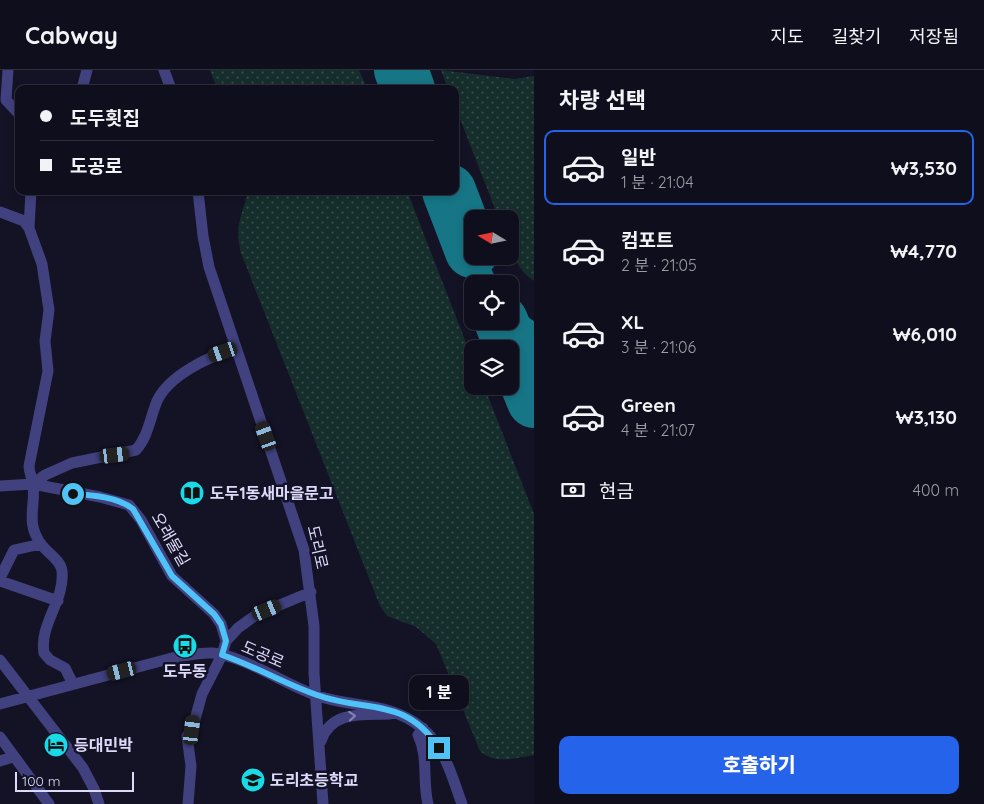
<!DOCTYPE html>
<html lang="ko">
<head>
<meta charset="utf-8">
<style>
	:root { --surface:#0f0e1c; --page:#1d1c29; --text:#f1f3f6; --muted:#9b9ca3; --line:#2f2e3b; --accent:#2563eb }
	body { margin:0; font-family:Quicksand,"Noto Sans KR",sans-serif; background:var(--page); color:var(--text); height:100vh; display:flex; flex-direction:column; font-size:19px; white-space:nowrap }
	* { box-sizing:border-box; margin:0 }
	p { font-size:16px; color:var(--muted) }
	.icon { flex:none; width:28px; height:28px; fill:none; stroke:currentColor; stroke-width:2; stroke-linecap:round; stroke-linejoin:round }
	.map { position:relative; flex:1; overflow:hidden }
	.details { display:flex; flex-direction:column; background:var(--surface); width:450px }
	.details>* { flex:none }
	.guide { position:absolute; left:15px; top:15px; width:444px; height:110px; border-radius:10px; box-shadow:0 2px 8px #0003,0 0 0 1px var(--line); display:grid; align-content:center; height:110px; padding:0 25px; background:var(--surface) }
	.needle { width:32px; rotate:280deg }
	.controls { position:absolute; left:464px; top:140px; display:grid; gap:10px }
	.controls a { display:grid; place-items:center; width:55px; height:55px; border-radius:10px; background:var(--surface); box-shadow:0 2px 8px #0003,0 0 0 1px var(--line); font-size:25px }
	.scale { position:absolute; left:15px; bottom:12px; width:119px; box-sizing:border-box; padding-left:5px; border:2px solid #dcd9fb; border-top:0; font-size:14px; line-height:18px; white-space:nowrap; color:#dcd9fb; -webkit-text-stroke:4px #141225; paint-order:stroke }
	.end { position:absolute; width:22px; height:22px; margin:-11px; border:6px solid #4fc3f7; background:#111; box-shadow:0 0 0 2px #111 }
	.from { border-radius:50% }
	.bubble { position:absolute; height:35px; border-radius:10px; background:var(--surface); box-shadow:0 2px 8px #0003,0 0 0 1px var(--line); font-size:16px; font-weight:800; line-height:35px; text-align:center }
	.car { position:absolute; width:15px; height:30px; margin:-15px -8px; border-radius:6px; box-shadow:0 0 4px 1px #0007; background:linear-gradient(#222 24%,#8ab4d8 0 40%,#222 0 76%,#8ab4d8 0 86%,#222 0) }
	.guide b { display:flex; align-items:center; gap:18px; height:48px; font-size:19px }
	.guide b+b { border-top:1px solid var(--line) }
	.guide i { width:12px; height:12px; background:var(--text) }
	ul { padding:0; list-style:none }
	li { display:flex; align-items:center; gap:15px; height:75px; margin:0 10px 8px; padding:0 15px; border:2px solid transparent; border-radius:10px }
	li div { flex:1 }
	li b { display:block; font-size:19px }
	li em { font-style:normal; font-weight:800 }
	li.selected { border-color:var(--accent) }
	li>.icon { width:45px; height:45px; stroke-width:1.5 }
	h2 { padding:0 25px; font-size:22px; line-height:60px }
	.pay { display:flex; align-items:center; gap:12px; height:55px; padding:0 25px; font-size:19px }
	.pay p { margin-inline-start:auto }
	.primary-button { display:flex; gap:10px; margin-top:auto; padding:10px 25px }
	.primary-button a { flex:1; height:58px; border-radius:10px; background:var(--accent); color:#fff; font-size:20px; font-weight:800; line-height:58px; text-align:center }
	header { display:flex; align-items:center; gap:30px; box-sizing:border-box; height:70px; padding:0 25px; background:var(--surface); border-bottom:1px solid var(--line) }
	header strong { font-size:24px }
	nav { display:flex; gap:28px; margin-inline-start:auto; font-size:18px }
	main { display:flex; flex:1; min-height:0 }
	.map>svg:first-child { display:block }
	.grass { fill:url(#grass-dots) }
	.lines { fill:none; stroke-linecap:round; stroke-linejoin:round }
	.taxiway { stroke:#167686; stroke-width:21 }
	.runway { stroke:#167686; stroke-width:54 }
	.minor { stroke:#41417f; stroke-width:11 }
	.oneway { stroke:#8785b7 }
	.route { stroke:#4fc3f7; stroke-width:6 }
	.labels { text-anchor:middle; stroke-width:5; stroke-linejoin:round; paint-order:stroke }
	.poi-label { font-size:16px; font-weight:bold; fill:#dcd9fb; stroke:#141225; text-anchor:start }
	.street-label { font-size:16px; fill:#dcd9fb; stroke:#141225 }
</style>
</head>
<body>
<header>
<strong>Cabway</strong>
<nav><a>지도</a><a>길찾기</a><a>저장됨</a></nav>
</header>
<main>
<div class="map">
<svg width="534" height="734" viewBox="0 0 534 734">
	<defs>
		<pattern id="grass-dots" width="8" height="8" patternUnits="userSpaceOnUse" patternTransform="scale(1.25)"><rect width="8" height="8" fill="#152e2c"/><path d="M2 2h.1M6 6h.1" fill="none" stroke="#364c4c" stroke-width="1.8" stroke-linecap="round"/></pattern>
	</defs>
	<rect width="100%" height="100%" fill="#141225"/>
	<!-- grass -->
	<path class="grass" d="M210,0H359L367,19H217Z
		M441,0L515,9L534,6V211C511,195 510,174 510,149H499L455,36V19H448Z
		M248,121H407L472,288V316H484L534,444V685C514,688 496,695 480,681L436,574L416,557L387,546L380,536L241,183C234,154 242,148 248,121Z"/>
	<g class="lines">
		<!-- taxiway -->
		<path class="taxiway" d="M482,204L487,214
			M510,247L534,264"/>
		<!-- runway -->
		<path class="runway" d="M401,0L408,19
			M449,121L472,181
			M501,251L534,331"/>
		<!-- minor -->
		<path class="minor" d="M8,0L6,30L19,44
			M164,0L171,19
			M82,19L87,0
			M31,121L29,158L42,194L49,240L45,271L48,301L29,396C29,403 32,407 33,414C36,437 25,452 41,474C47,483 61,490 62,501C65,531 39,554 44,583L50,590L65,598L73,614
			M198,121L203,166L209,197L304,480L314,556V603L323,734
			M0,142L24,151L29,158
			M33,414L45,405L72,393L136,380C148,367 150,348 157,331C169,305 209,287 235,278
			M0,416L33,414L100,427L129,435L141,450L172,506L214,544L221,554L226,571
			M0,508L14,480L41,474
			M0,511L58,531
			M0,590L83,698L94,719L99,734
			M0,634L172,588C185,586 200,582 213,583C244,586 288,616 318,626C354,638 392,632 422,658C445,677 452,707 462,734
			M423,658L418,665C429,688 422,710 428,734
			M0,667L49,734
			M321,671C331,640 363,645 390,644
			M0,691L13,687
			M188,734L191,696L187,666L192,660L202,624L222,585L226,571L238,558L256,545L311,522"/>
	</g>
	<!-- one-way arrows -->
	<defs><path id="oneway-chevron" d="M-2-3.5L2.5 0L-2 3.5" fill="none" stroke-width="1.6" stroke-linecap="round" stroke-linejoin="round" transform="scale(1.25)"/></defs>
	<use class="oneway" href="#oneway-chevron" transform="translate(352 646) rotate(-5)"/>
	<g class="lines">
		<!-- route -->
		<path class="route" d="M73,424C92,425 118,427 133,439L172,506L214,544L221,554L226,571L222,585C255,596 285,614 317,625C366,643 405,626 439,678"/>
	</g>
	<!-- icons -->
	<defs>
		<symbol id="library-disc" viewBox="-11 -11 22 22"><circle r="9.5" fill="#19dbe8" stroke="#141225"/><path d="M-6-4Q-3-5.5-.7-3.5V5Q-3 3-6 4ZM6-4Q3-5.5 .7-3.5V5Q3 3 6 4Z" fill="#111"/></symbol>
		<symbol id="bus-disc" viewBox="-11 -11 22 22"><circle r="9.5" fill="#19dbe8" stroke="#141225"/><path d="M-5-6H5V4H4V6H2V4H-2V6H-4V4H-5ZM-3.5-4V0h7V-4ZM-3.5 1.2v1.5H-2V1.2ZM2 1.2v1.5H3.5V1.2Z" fill="#111"/></symbol>
		<symbol id="hotel-disc" viewBox="-11 -11 22 22"><circle r="9.5" fill="#19dbe8" stroke="#141225"/><path d="M-6-4.5h1.5V1H6V5H4.5V3h-9V5H-6ZM-4 0a1.8 1.8 0 1 1 3.6 0ZM.5 0V-2.5h3Q6-2.5 6 0Z" fill="#111"/></symbol>
		<symbol id="school-disc" viewBox="-11 -11 22 22"><circle r="9.5" fill="#19dbe8" stroke="#141225"/><path d="M0-5L7-2L0 1L-7-2ZM-4 1L0 2.5L4 1V4Q0 6-4 4Z" fill="#111"/></symbol>
	</defs>
	<g fill-rule="evenodd">
		<use href="#library-disc" x="178" y="409" width="28" height="28"/>
		<use href="#bus-disc" x="171" y="562" width="28" height="28"/>
		<use href="#hotel-disc" x="42" y="661" width="28" height="28"/>
		<use href="#school-disc" x="239" y="696" width="28" height="28"/>
	</g>
	<g class="labels">
		<!-- poi labels -->
		<g class="poi-label">
			<text x="210" y="429">도두1동새마을문고</text>
			<text x="185" y="607" text-anchor="middle">도두동</text>
			<text x="74" y="681">등대민박</text>
			<text x="270" y="716">도리초등학교</text>
		</g>
		<!-- street labels -->
		<g class="street-label">
			<text transform="translate(171 469) rotate(60)" y="6">오래물길</text>
			<text transform="translate(318 477) rotate(77)" y="6">도리로</text>
			<text transform="translate(263 584) rotate(23)" y="6">도공로</text>
		</g>
	</g>
</svg>
<div class="controls">
<a><svg class="needle" viewBox="-14 -14 28 28"><path d="M0-13l5 13h-10z" fill="#e53935"/><path d="M0 13l5-13h-10z" fill="#9b9ca3"/></svg></a>
<a><svg class="icon" aria-label="locate" viewBox="0 0 24 24"><circle cx="12" cy="12" r="6"/><path d="M12 2v4M12 18v4M2 12h4M18 12h4"/></svg></a>
<a><svg class="icon" aria-label="layers" viewBox="0 0 24 24"><path d="M12 4l9 5-9 5-9-5zM3 14l9 5 9-5"/></svg></a>
</div>
<div class="scale">100 m</div>
<i class="end from" style="left:73px;top:424px"></i>
<i class="end" style="left:439px;top:678px"></i>
<div class="bubble" style="left:409px;top:605px;width:60px">1 분</div>
<i class="car" style="left:223px;top:282px;rotate:251deg"></i>
<i class="car" style="left:266px;top:366px;rotate:340deg"></i>
<i class="car" style="left:115px;top:385px;rotate:83deg"></i>
<i class="car" style="left:267px;top:540px;rotate:68deg"></i>
<i class="car" style="left:122px;top:601px;rotate:256deg"></i>
<i class="car" style="left:192px;top:660px;rotate:7deg"></i>
<div class="guide">
<b><i class="from"></i>도두횟집</b>
<b><i></i>도공로</b>
</div>
</div>
<section class="details">
<h2>차량 선택</h2>
<ul>
<li class="selected"><svg class="icon" aria-label="car" viewBox="0 0 24 24"><path d="M5 17H2v-5l4-1 3-4h7l3 4 3 1v5h-3M9 17h6M6 11h13"/><circle cx="7" cy="17" r="2"/><circle cx="17" cy="17" r="2"/></svg><div><b>일반</b><p>1 분 · 21:04</p></div><em>₩3,530</em></li>
<li><svg class="icon" aria-label="car" viewBox="0 0 24 24"><path d="M5 17H2v-5l4-1 3-4h7l3 4 3 1v5h-3M9 17h6M6 11h13"/><circle cx="7" cy="17" r="2"/><circle cx="17" cy="17" r="2"/></svg><div><b>컴포트</b><p>2 분 · 21:05</p></div><em>₩4,770</em></li>
<li><svg class="icon" aria-label="car" viewBox="0 0 24 24"><path d="M5 17H2v-5l4-1 3-4h7l3 4 3 1v5h-3M9 17h6M6 11h13"/><circle cx="7" cy="17" r="2"/><circle cx="17" cy="17" r="2"/></svg><div><b>XL</b><p>3 분 · 21:06</p></div><em>₩6,010</em></li>
<li><svg class="icon" aria-label="car" viewBox="0 0 24 24"><path d="M5 17H2v-5l4-1 3-4h7l3 4 3 1v5h-3M9 17h6M6 11h13"/><circle cx="7" cy="17" r="2"/><circle cx="17" cy="17" r="2"/></svg><div><b>Green</b><p>4 분 · 21:07</p></div><em>₩3,130</em></li>
</ul>
<div class="pay"><svg class="icon" aria-label="cash" viewBox="0 0 24 24"><path d="M3 7h18v10H3z"/><circle cx="12" cy="12" r="2"/></svg>현금<p>400 m</p></div>
<div class="primary-button"><a>호출하기</a></div>
</section>
</main>
</body>
</html>
